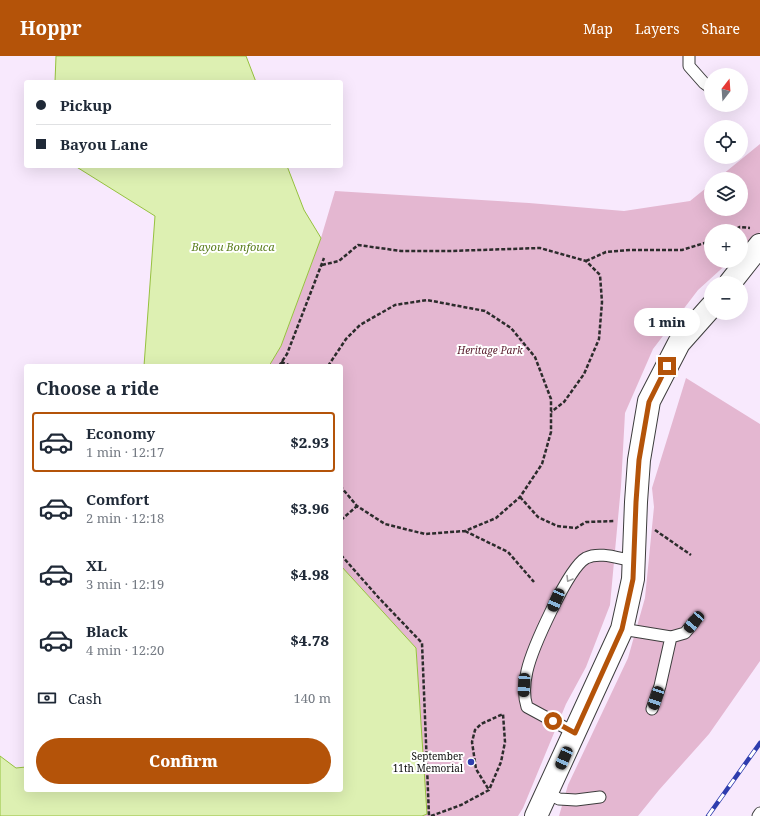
<!DOCTYPE html>
<html lang="en">
<head>
<meta charset="utf-8">
<style>
	:root { --surface:#fff; --page:#f6f6f7; --text:#1f2937; --muted:#747a83; --line:#e0e1e3; --accent:#b45309 }
	body { margin:0; font-family:"Noto Serif",serif; background:var(--page); color:var(--text); height:100vh; display:flex; flex-direction:column; font-size:15px; white-space:nowrap }
	* { box-sizing:border-box; margin:0 }
	p { font-size:13px; color:var(--muted) }
	.icon { flex:none; width:22px; height:22px; fill:none; stroke:currentColor; stroke-width:2; stroke-linecap:round; stroke-linejoin:round }
	.map { position:relative; flex:1; overflow:hidden }
	.panel { position:absolute; left:24px; top:308px; width:319px; height:428px; display:flex; flex-direction:column; background:var(--surface); border-radius:4px; box-shadow:0 4px 16px #0002 }
	.panel>* { flex:none }
	.hud { position:absolute; left:24px; top:24px; width:319px; height:88px; border-radius:4px; box-shadow:0 4px 16px #0002; display:grid; align-content:center; height:88px; padding:0 12px; background:var(--surface) }
	.needle { width:26px; rotate:17deg }
	.controls { position:absolute; left:704px; top:12px; display:grid; gap:8px }
	.controls a { display:grid; place-items:center; width:44px; height:44px; border-radius:50%; background:var(--surface); box-shadow:0 4px 16px #0002; font-size:20px }
	.end { position:absolute; width:18px; height:18px; margin:-9px; border:5px solid #b45309; background:#fff; box-shadow:0 0 0 2px #fff }
	.from { border-radius:50% }
	.bubble { position:absolute; height:28px; border-radius:14px; background:var(--surface); box-shadow:0 4px 16px #0002; font-size:13px; font-weight:800; line-height:28px; text-align:center }
	.car { position:absolute; width:12px; height:24px; margin:-12px -6px; border-radius:5px; box-shadow:0 0 3px 1px #0007; background:linear-gradient(#222 24%,#8ab4d8 0 40%,#222 0 76%,#8ab4d8 0 86%,#222 0) }
	.hud b { display:flex; align-items:center; gap:14px; height:38px; font-size:15px }
	.hud b+b { border-top:1px solid var(--line) }
	.hud i { width:10px; height:10px; background:var(--text) }
	ul { padding:0; list-style:none }
	li { display:flex; align-items:center; gap:12px; height:60px; margin:0 8px 6px; padding:0 4px; border:2px solid transparent; border-radius:4px }
	li div { flex:1 }
	li b { display:block; font-size:15px }
	li em { font-style:normal; font-weight:800 }
	li.on { border-color:var(--accent) }
	li>.icon { width:36px; height:36px; stroke-width:1.5 }
	h2 { padding:0 12px; font-size:18px; line-height:48px }
	.pay { display:flex; align-items:center; gap:10px; height:44px; padding:0 12px; font-size:15px }
	.pay p { margin-inline-start:auto }
	.primary-button { display:flex; gap:8px; margin-top:auto; padding:8px 12px }
	.primary-button a { flex:1; height:46px; border-radius:24px; background:var(--accent); color:#fff; font-size:16px; font-weight:800; line-height:46px; text-align:center }
	header { display:flex; align-items:center; gap:24px; box-sizing:border-box; height:56px; padding:0 20px; background:var(--accent); color:#fff }
	header strong { font-size:19px }
	nav { display:flex; gap:22px; margin-inline-start:auto; font-size:14px }
	.map>svg:first-child { display:block }
	.green { fill:#e4b7d1 }
	.water { fill:#ddf0b2; stroke:#96c13f }
	.lines { fill:none; stroke-linecap:round; stroke-linejoin:round }
	.lane-casing { stroke:#3d3d3d; stroke-width:13 }
	.street-casing { stroke:#3d3d3d; stroke-width:24 }
	.path { stroke:#2c2c2c; stroke-width:2.5; stroke-dasharray:4 2; stroke-linecap:butt }
	.lane { stroke:#fff; stroke-width:11 }
	.street { stroke:#fff; stroke-width:22 }
	.rail-casing { stroke:#2f3dae; stroke-width:4.5 }
	.rail { stroke:#fff; stroke-width:3; stroke-dasharray:9; stroke-linecap:butt }
	.oneway { stroke:#9d9d9d }
	.route { stroke:#b45309; stroke-width:5 }
	.poi-dot { fill:#2f3dae; stroke:#fff; stroke-width:1.5 }
	.labels { text-anchor:middle; stroke-width:4; stroke-linejoin:round; paint-order:stroke }
	.park-label { font-size:10px; font-style:italic; fill:#5c2131; stroke:#fff }
	.poi-label { font-size:10px; fill:#0a0a0a; stroke:#fff; text-anchor:end }
	.water-label { font-size:11px; font-style:italic; fill:#5a7e1d; stroke:#fff }
</style>
</head>
<body>
<header>
<strong>Hoppr</strong>
<nav><a>Map</a><a>Layers</a><a>Share</a></nav>
</header>
<div class="map">
<svg width="760" height="760" viewBox="0 0 760 760">
	<rect width="100%" height="100%" fill="#f8e9fd"/>
	<!-- green -->
	<path class="green" d="M760,88V176L754,184L741,195V175H711V205H730L698,234L653,293L625,357L621,430L610,549L586,611L566,648L523,752L518,760H422L427,758L416,592L341,510V310H269L281,290L321,182L335,135L529,147L624,155L690,145L711,128V153H741V123H717Z
		M686,322L760,368V605L709,678L659,734L638,760H559L568,729L628,602L645,542L654,451L652,432Z"/>
	<!-- water -->
	<path class="water" d="M56,0H246L256,26H55Z
		M75,110H287L304,154L321,182L281,290L269,310H144L155,160Z
		M341,510L416,592L427,758L422,760H0V700L16,712L26,711V734H341Z"/>
	<g class="lines">
		<defs>
			<path id="lane" d="M689,0V10L704,27L711,32
				M622,573L671,581L685,577L694,566
				M652,653L660,630L671,581
				M575,677L527,651C523,639 524,628 527,615C532,593 568,512 586,502C600,495 620,503 634,505
				M547,737L559,743L576,744L600,741
				M758,760L760,757"/>
			<path id="street" d="M730,227L760,189
				M536,760L622,573L633,523L636,446L639,404L649,345L679,287L711,251"/>
		</defs>
		<!-- lane casing -->
		<use href="#lane" class="lane-casing"/>
		<!-- street casing -->
		<use href="#street" class="street-casing"/>
		<!-- path -->
		<path class="path" d="M731,175L740,171L750,172
			M586,205L606,196L630,194H682L711,185
			M322,209L339,205L358,189L401,195H450L540,192L586,205L600,219L602,246L599,283L584,318L564,346L551,356
			M281,306L291,310
			M279,310L287,298L324,202
			M328,310L346,283L360,269L395,249L427,244L485,255L511,272L535,301L551,343V376L542,408L520,441L496,462L465,475L425,478L385,468L357,450L341,431
			M520,441L538,461L557,470L576,472L586,466L615,465
			M341,464L357,450
			M655,474L691,499
			M465,475L508,496L534,526
			M341,499L379,542L422,587L429,760
			M431,760L461,749L489,734L501,706L505,686L503,658L481,668L475,674L472,686L476,713L489,734"/>
		<!-- lane -->
		<use href="#lane" class="lane"/>
		<!-- street -->
		<use href="#street" class="street"/>
		<defs>
			<path id="rail" d="M708,760L760,687"/>
		</defs>
		<!-- rail casing -->
		<use href="#rail" class="rail-casing"/>
		<!-- rail -->
		<use href="#rail" class="rail"/>
	</g>
	<!-- one-way arrows -->
	<defs><path id="oneway-chevron" d="M-2-3.5L2.5 0L-2 3.5" fill="none" stroke-width="1.6" stroke-linecap="round" stroke-linejoin="round"/></defs>
	<use class="oneway" href="#oneway-chevron" transform="translate(569 523) rotate(121)"/>
	<g class="lines">
		<!-- route -->
		<path class="route" d="M553,665L575,677L622,573L633,523L636,446L639,404L649,346L667,310"/>
	</g>
	<!-- markers -->
	<circle class="poi-dot" cx="471" cy="706" r="4"/>
	<g class="labels">
		<!-- park labels -->
		<g class="park-label">
			<text x="490" y="298">Heritage Park</text>
		</g>
		<!-- poi labels -->
		<g class="poi-label">
			<text x="463" y="704">September<tspan x="463" dy="12">11th Memorial</tspan></text>
		</g>
		<!-- water labels -->
		<g class="water-label">
			<text x="233" y="195">Bayou Bonfouca</text>
		</g>
	</g>
</svg>
<div class="controls">
<a><svg class="needle" viewBox="-14 -14 28 28"><path d="M0-13l5 13h-10z" fill="#e53935"/><path d="M0 13l5-13h-10z" fill="#747a83"/></svg></a>
<a><svg class="icon" aria-label="locate" viewBox="0 0 24 24"><circle cx="12" cy="12" r="6"/><path d="M12 2v4M12 18v4M2 12h4M18 12h4"/></svg></a>
<a><svg class="icon" aria-label="layers" viewBox="0 0 24 24"><path d="M12 4l9 5-9 5-9-5zM3 14l9 5 9-5"/></svg></a>
<a>+</a>
<a>−</a>
</div>
<i class="end from" style="left:553px;top:665px"></i>
<i class="end" style="left:667px;top:310px"></i>
<div class="bubble" style="left:634px;top:252px;width:66px">1 min</div>
<i class="car" style="left:556px;top:544px;rotate:203deg"></i>
<i class="car" style="left:694px;top:566px;rotate:220deg"></i>
<i class="car" style="left:524px;top:629px;rotate:183deg"></i>
<i class="car" style="left:656px;top:642px;rotate:198deg"></i>
<i class="car" style="left:564px;top:702px;rotate:204deg"></i>
<div class="hud">
<b><i class="from"></i>Pickup</b>
<b><i></i>Bayou Lane</b>
</div>
<section class="panel">
<h2>Choose a ride</h2>
<ul>
<li class="on"><svg class="icon" aria-label="car" viewBox="0 0 24 24"><path d="M5 17H2v-5l4-1 3-4h7l3 4 3 1v5h-3M9 17h6M6 11h13"/><circle cx="7" cy="17" r="2"/><circle cx="17" cy="17" r="2"/></svg><div><b>Economy</b><p>1 min · 12:17</p></div><em>$2.93</em></li>
<li><svg class="icon" aria-label="car" viewBox="0 0 24 24"><path d="M5 17H2v-5l4-1 3-4h7l3 4 3 1v5h-3M9 17h6M6 11h13"/><circle cx="7" cy="17" r="2"/><circle cx="17" cy="17" r="2"/></svg><div><b>Comfort</b><p>2 min · 12:18</p></div><em>$3.96</em></li>
<li><svg class="icon" aria-label="car" viewBox="0 0 24 24"><path d="M5 17H2v-5l4-1 3-4h7l3 4 3 1v5h-3M9 17h6M6 11h13"/><circle cx="7" cy="17" r="2"/><circle cx="17" cy="17" r="2"/></svg><div><b>XL</b><p>3 min · 12:19</p></div><em>$4.98</em></li>
<li><svg class="icon" aria-label="car" viewBox="0 0 24 24"><path d="M5 17H2v-5l4-1 3-4h7l3 4 3 1v5h-3M9 17h6M6 11h13"/><circle cx="7" cy="17" r="2"/><circle cx="17" cy="17" r="2"/></svg><div><b>Black</b><p>4 min · 12:20</p></div><em>$4.78</em></li>
</ul>
<div class="pay"><svg class="icon" aria-label="cash" viewBox="0 0 24 24"><path d="M3 7h18v10H3z"/><circle cx="12" cy="12" r="2"/></svg>Cash<p>140 m</p></div>
<div class="primary-button"><a>Confirm</a></div>
</section>
</div>
</body>
</html>
